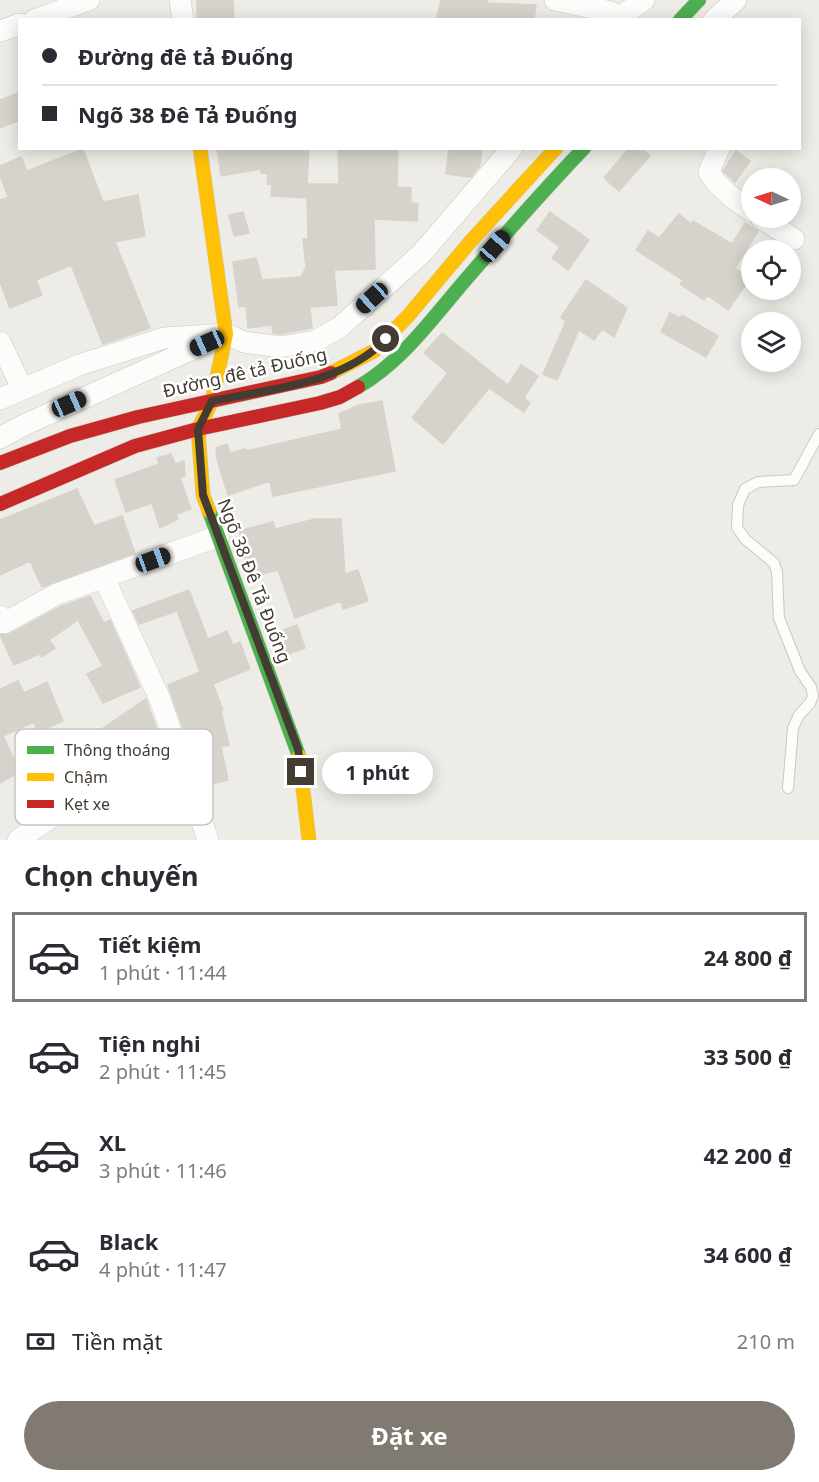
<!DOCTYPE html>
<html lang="vi">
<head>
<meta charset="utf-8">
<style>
	:root { --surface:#fff; --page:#f2f2f3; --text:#2b2b33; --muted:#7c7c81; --line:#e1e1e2; --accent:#807a72 }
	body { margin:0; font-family:"Noto Sans",sans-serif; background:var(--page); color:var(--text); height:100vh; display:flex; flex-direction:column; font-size:22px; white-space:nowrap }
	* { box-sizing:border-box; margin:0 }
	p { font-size:20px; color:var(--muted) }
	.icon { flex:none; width:33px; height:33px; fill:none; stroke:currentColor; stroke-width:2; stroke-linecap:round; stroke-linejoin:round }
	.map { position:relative; height:840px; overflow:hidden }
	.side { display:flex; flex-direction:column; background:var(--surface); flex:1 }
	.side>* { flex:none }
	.guide { position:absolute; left:18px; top:18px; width:783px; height:132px; border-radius:0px; box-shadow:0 3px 15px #0003; display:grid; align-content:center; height:132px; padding:0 24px; background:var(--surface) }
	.needle { width:39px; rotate:274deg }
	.fabs { position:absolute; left:741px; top:168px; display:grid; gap:12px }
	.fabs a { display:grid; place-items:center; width:60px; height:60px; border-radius:50%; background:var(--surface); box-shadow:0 3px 15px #0003; font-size:30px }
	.end { position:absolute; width:27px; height:27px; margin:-14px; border:8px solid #443c33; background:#fff; box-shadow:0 0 0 3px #fff }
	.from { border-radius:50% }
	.bubble { position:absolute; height:42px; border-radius:21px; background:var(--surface); box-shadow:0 3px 15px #0003; font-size:20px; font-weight:700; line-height:42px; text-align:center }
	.car { position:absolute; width:18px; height:36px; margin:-18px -9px; border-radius:8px; box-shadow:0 0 4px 2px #0007; background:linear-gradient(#222 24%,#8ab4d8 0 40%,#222 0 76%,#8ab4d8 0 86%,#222 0) }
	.guide b { display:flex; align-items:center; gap:21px; height:57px; font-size:22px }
	.guide b+b { border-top:2px solid var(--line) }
	.guide i { width:15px; height:15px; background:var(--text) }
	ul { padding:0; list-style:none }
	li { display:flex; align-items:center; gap:18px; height:90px; margin:0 12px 9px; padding:0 12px; border:3px solid transparent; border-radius:0px }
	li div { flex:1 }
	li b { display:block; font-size:22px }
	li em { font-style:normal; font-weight:700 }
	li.selected { border-color:var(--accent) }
	li>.icon { width:54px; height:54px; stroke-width:1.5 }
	h2 { padding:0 24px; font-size:27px; line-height:72px }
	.pay { display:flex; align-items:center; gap:15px; height:66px; padding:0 24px; font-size:22px }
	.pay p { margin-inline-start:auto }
	.action { display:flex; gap:12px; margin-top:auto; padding:12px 24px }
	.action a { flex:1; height:69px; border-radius:36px; background:var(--accent); color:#fff; font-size:24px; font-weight:700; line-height:69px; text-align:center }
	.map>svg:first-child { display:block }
	.building { fill:#d6d3cd; stroke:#d7d3cc; stroke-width:1.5 }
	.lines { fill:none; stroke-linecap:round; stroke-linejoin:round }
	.lane-casing { stroke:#cbc8c2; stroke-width:12 }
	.street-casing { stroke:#cbc8c2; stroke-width:22 }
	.fast-casing { stroke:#cfcabe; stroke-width:15 }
	.slow-casing { stroke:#cfcabe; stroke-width:15 }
	.jam-casing { stroke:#cfcabe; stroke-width:15 }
	.lane { stroke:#fcfcfb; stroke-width:10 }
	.street { stroke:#fcfcfb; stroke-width:21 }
	.fast { stroke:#4caf50; stroke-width:14 }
	.slow { stroke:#ffc107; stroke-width:14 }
	.jam { stroke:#c62828; stroke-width:14 }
	.route { stroke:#443c33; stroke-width:8 }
	.labels { text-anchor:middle; stroke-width:5; stroke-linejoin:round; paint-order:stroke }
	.street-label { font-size:18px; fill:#443c33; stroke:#fff }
	.key { fill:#fff; stroke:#c7c4c2; stroke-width:1.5 }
	.key-label { font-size:16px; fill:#443c33 }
</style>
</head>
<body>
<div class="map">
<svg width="819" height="840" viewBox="0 0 819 840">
	<rect width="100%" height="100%" fill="#eeece6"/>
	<!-- building -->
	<path class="building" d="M197,0H233L234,20H197Z
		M441,0H488L487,3L536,5L534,20H436Z
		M20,92V120L0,128V100Z
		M217,148L309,149L307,184H339L338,150L398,151L397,187L411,188V203L418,204L417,221L374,219L375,269L334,270L337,305L310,307L312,328L280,334L273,333L272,325L248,328L246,306L239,307L233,262L256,258L262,280L301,277L306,267L303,239H308L307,198L271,196L272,185L267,184L268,174L261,173V169L221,176Z
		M449,148H482L480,165L471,177L446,174Z
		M629,148H641L650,156L619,191L604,178Z
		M83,149L103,202L138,195L145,236L115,242L150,328L103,344L71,265L36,280L42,295L10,308L0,282V200L8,197L0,175V166L21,157L27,171Z
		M736,151L750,161L735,182L723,171Z
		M243,212L249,233L234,236L229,215Z
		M550,212L589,240L568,270L552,258L560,247L537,230Z
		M679,214L691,224L693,221L732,244L745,223L758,231L735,268L750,279L728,310L707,295L704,300L680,284L683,280L636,250L648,231L659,238Z
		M586,280L627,308L614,337L602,329L594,340L579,330L557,380L543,374L566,321L561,317Z
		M670,313L680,318L682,315L718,336L706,357L661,332Z
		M442,333L508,385L521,365L538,376L524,398L530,403L524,412L489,388L443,444L412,418L448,373L424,353Z
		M382,401L395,471L273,496L270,481L228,495L217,459L216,448L227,444L230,453L245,449L246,451L342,429L339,414L359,405Z
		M171,454L175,464L184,461L185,476L180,478L191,509L176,514L178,519L160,528L152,503L126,512L115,480L159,464L157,458Z
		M77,489L94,526L122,516L135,553L42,587L30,561L0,575V520Z
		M315,519H341L345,574L358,570L368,601L343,609L341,601L295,618L278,570L251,577L240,546L243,544L239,531L273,522L275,529Z
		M189,590L208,639L227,631L233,645L240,642L250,669L213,684L223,710L221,711L229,745L221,747L228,780L203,786L168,685L200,672L177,611L139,624L133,611Z
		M90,596L104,623L110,620L140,687L103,703L87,674L103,666L78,620L49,640L55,648L42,657L39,654L14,665L0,635L10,634L62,606Z
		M297,625L305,648L281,657L273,634Z
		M18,681L24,693L47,682L63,721L38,732L34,722L3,736L20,772L0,783V689Z
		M146,699L169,764L140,780L121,745L91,761L98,770L83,780L65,754Z"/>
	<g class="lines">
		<defs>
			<path id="lane" d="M788,788L793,728L799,715L810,703L813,696L811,687L800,671L779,618L777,572L774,563L745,539L737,527L738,505L745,489L758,482L794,480L819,434"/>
			<path id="street" d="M180,0L183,20
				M555,0L611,12L617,17
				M34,20L89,0
				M615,20L644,0
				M714,20L736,0
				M0,31L20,24
				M719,148L709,172C718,188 736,201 752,211
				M761,218L794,239
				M0,342L22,388
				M0,399L79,365L164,338L226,334L244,342L280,347L315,341L340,327L421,254L512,148
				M0,438L26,424L215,339
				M104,578L160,699L208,840
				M0,616L4,623L57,594L219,536
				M18,840L87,793L99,788L110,787L125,797L159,795L190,787"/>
			<path id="fast" d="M680,20L699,0
				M358,387C403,361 434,316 468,277C506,233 544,190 584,148
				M209,511L299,756"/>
			<path id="slow" d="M200,148L226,334L212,401L198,429L203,495L209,511
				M331,373L374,351L408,316L470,242L556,148
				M299,756L309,840"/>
			<path id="jam" d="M0,463L70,436L138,417L321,377L331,373
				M0,504L135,446L198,429L320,403L340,397L358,387"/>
		</defs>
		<!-- lane casing -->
		<use href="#lane" class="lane-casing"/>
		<!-- street casing -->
		<use href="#street" class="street-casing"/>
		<!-- fast casing -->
		<use href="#fast" class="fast-casing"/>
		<!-- slow casing -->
		<use href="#slow" class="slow-casing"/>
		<!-- jam casing -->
		<use href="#jam" class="jam-casing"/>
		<!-- lane -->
		<use href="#lane" class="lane"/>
		<!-- street -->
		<use href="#street" class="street"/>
		<!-- fast -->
		<use href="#fast" class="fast"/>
		<!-- slow -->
		<use href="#slow" class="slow"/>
		<!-- jam -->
		<use href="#jam" class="jam"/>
	</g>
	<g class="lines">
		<!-- route -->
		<path class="route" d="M301,772L298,749L203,495L198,429L212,401C270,389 343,384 386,339"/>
	</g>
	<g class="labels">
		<!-- street labels -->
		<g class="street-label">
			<text transform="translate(245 373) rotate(-13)" y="6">Đường đê tả Đuống</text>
			<text transform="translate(254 581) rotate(69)" y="6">Ngõ 38 Đê Tả Đuống</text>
		</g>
	</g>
	<!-- legend -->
	<rect x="15" y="729" width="198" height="96" rx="9" class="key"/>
	<rect x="27" y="746" width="27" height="8" fill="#4caf50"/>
	<rect x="27" y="773" width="27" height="8" fill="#ffc107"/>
	<rect x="27" y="800" width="27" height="8" fill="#c62828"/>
	<g class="key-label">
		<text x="64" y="756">Thông thoáng</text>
		<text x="64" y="783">Chậm</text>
		<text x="64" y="810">Kẹt xe</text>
	</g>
</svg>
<div class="fabs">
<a><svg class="needle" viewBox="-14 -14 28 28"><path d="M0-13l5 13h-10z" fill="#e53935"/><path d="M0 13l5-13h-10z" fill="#7c7c81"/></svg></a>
<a><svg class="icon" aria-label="locate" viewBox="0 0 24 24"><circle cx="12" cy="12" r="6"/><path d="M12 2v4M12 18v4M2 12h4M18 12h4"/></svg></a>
<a><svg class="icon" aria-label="layers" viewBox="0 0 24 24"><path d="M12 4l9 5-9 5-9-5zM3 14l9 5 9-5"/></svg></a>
</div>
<i class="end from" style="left:386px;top:339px"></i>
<i class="end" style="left:301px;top:772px"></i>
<div class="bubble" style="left:322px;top:752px;width:111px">1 phút</div>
<i class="car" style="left:495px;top:246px;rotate:41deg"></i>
<i class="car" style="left:372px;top:298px;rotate:228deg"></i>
<i class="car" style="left:207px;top:343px;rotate:246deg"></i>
<i class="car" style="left:69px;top:404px;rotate:66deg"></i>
<i class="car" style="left:153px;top:560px;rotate:70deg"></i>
<div class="guide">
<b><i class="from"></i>Đường đê tả Đuống</b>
<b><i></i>Ngõ 38 Đê Tả Đuống</b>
</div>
</div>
<section class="side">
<h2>Chọn chuyến</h2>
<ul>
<li class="selected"><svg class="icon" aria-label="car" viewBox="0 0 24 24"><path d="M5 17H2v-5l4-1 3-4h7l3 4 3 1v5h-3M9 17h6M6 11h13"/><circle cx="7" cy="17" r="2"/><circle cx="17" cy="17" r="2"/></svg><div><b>Tiết kiệm</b><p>1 phút · 11:44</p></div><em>24 800 ₫</em></li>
<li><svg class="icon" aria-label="car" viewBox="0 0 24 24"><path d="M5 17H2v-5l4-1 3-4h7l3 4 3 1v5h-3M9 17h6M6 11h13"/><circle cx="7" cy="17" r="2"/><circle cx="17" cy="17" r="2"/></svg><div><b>Tiện nghi</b><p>2 phút · 11:45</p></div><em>33 500 ₫</em></li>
<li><svg class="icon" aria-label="car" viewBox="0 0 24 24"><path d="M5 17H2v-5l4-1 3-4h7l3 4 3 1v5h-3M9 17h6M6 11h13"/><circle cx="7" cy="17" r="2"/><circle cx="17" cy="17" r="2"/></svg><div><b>XL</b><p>3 phút · 11:46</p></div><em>42 200 ₫</em></li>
<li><svg class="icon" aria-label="car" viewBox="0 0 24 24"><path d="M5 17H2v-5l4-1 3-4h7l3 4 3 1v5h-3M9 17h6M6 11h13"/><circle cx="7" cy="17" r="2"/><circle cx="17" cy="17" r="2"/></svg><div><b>Black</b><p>4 phút · 11:47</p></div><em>34 600 ₫</em></li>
</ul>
<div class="pay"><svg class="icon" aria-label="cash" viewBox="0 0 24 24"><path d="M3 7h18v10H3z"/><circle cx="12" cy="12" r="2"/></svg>Tiền mặt<p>210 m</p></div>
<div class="action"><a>Đặt xe</a></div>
</section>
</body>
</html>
